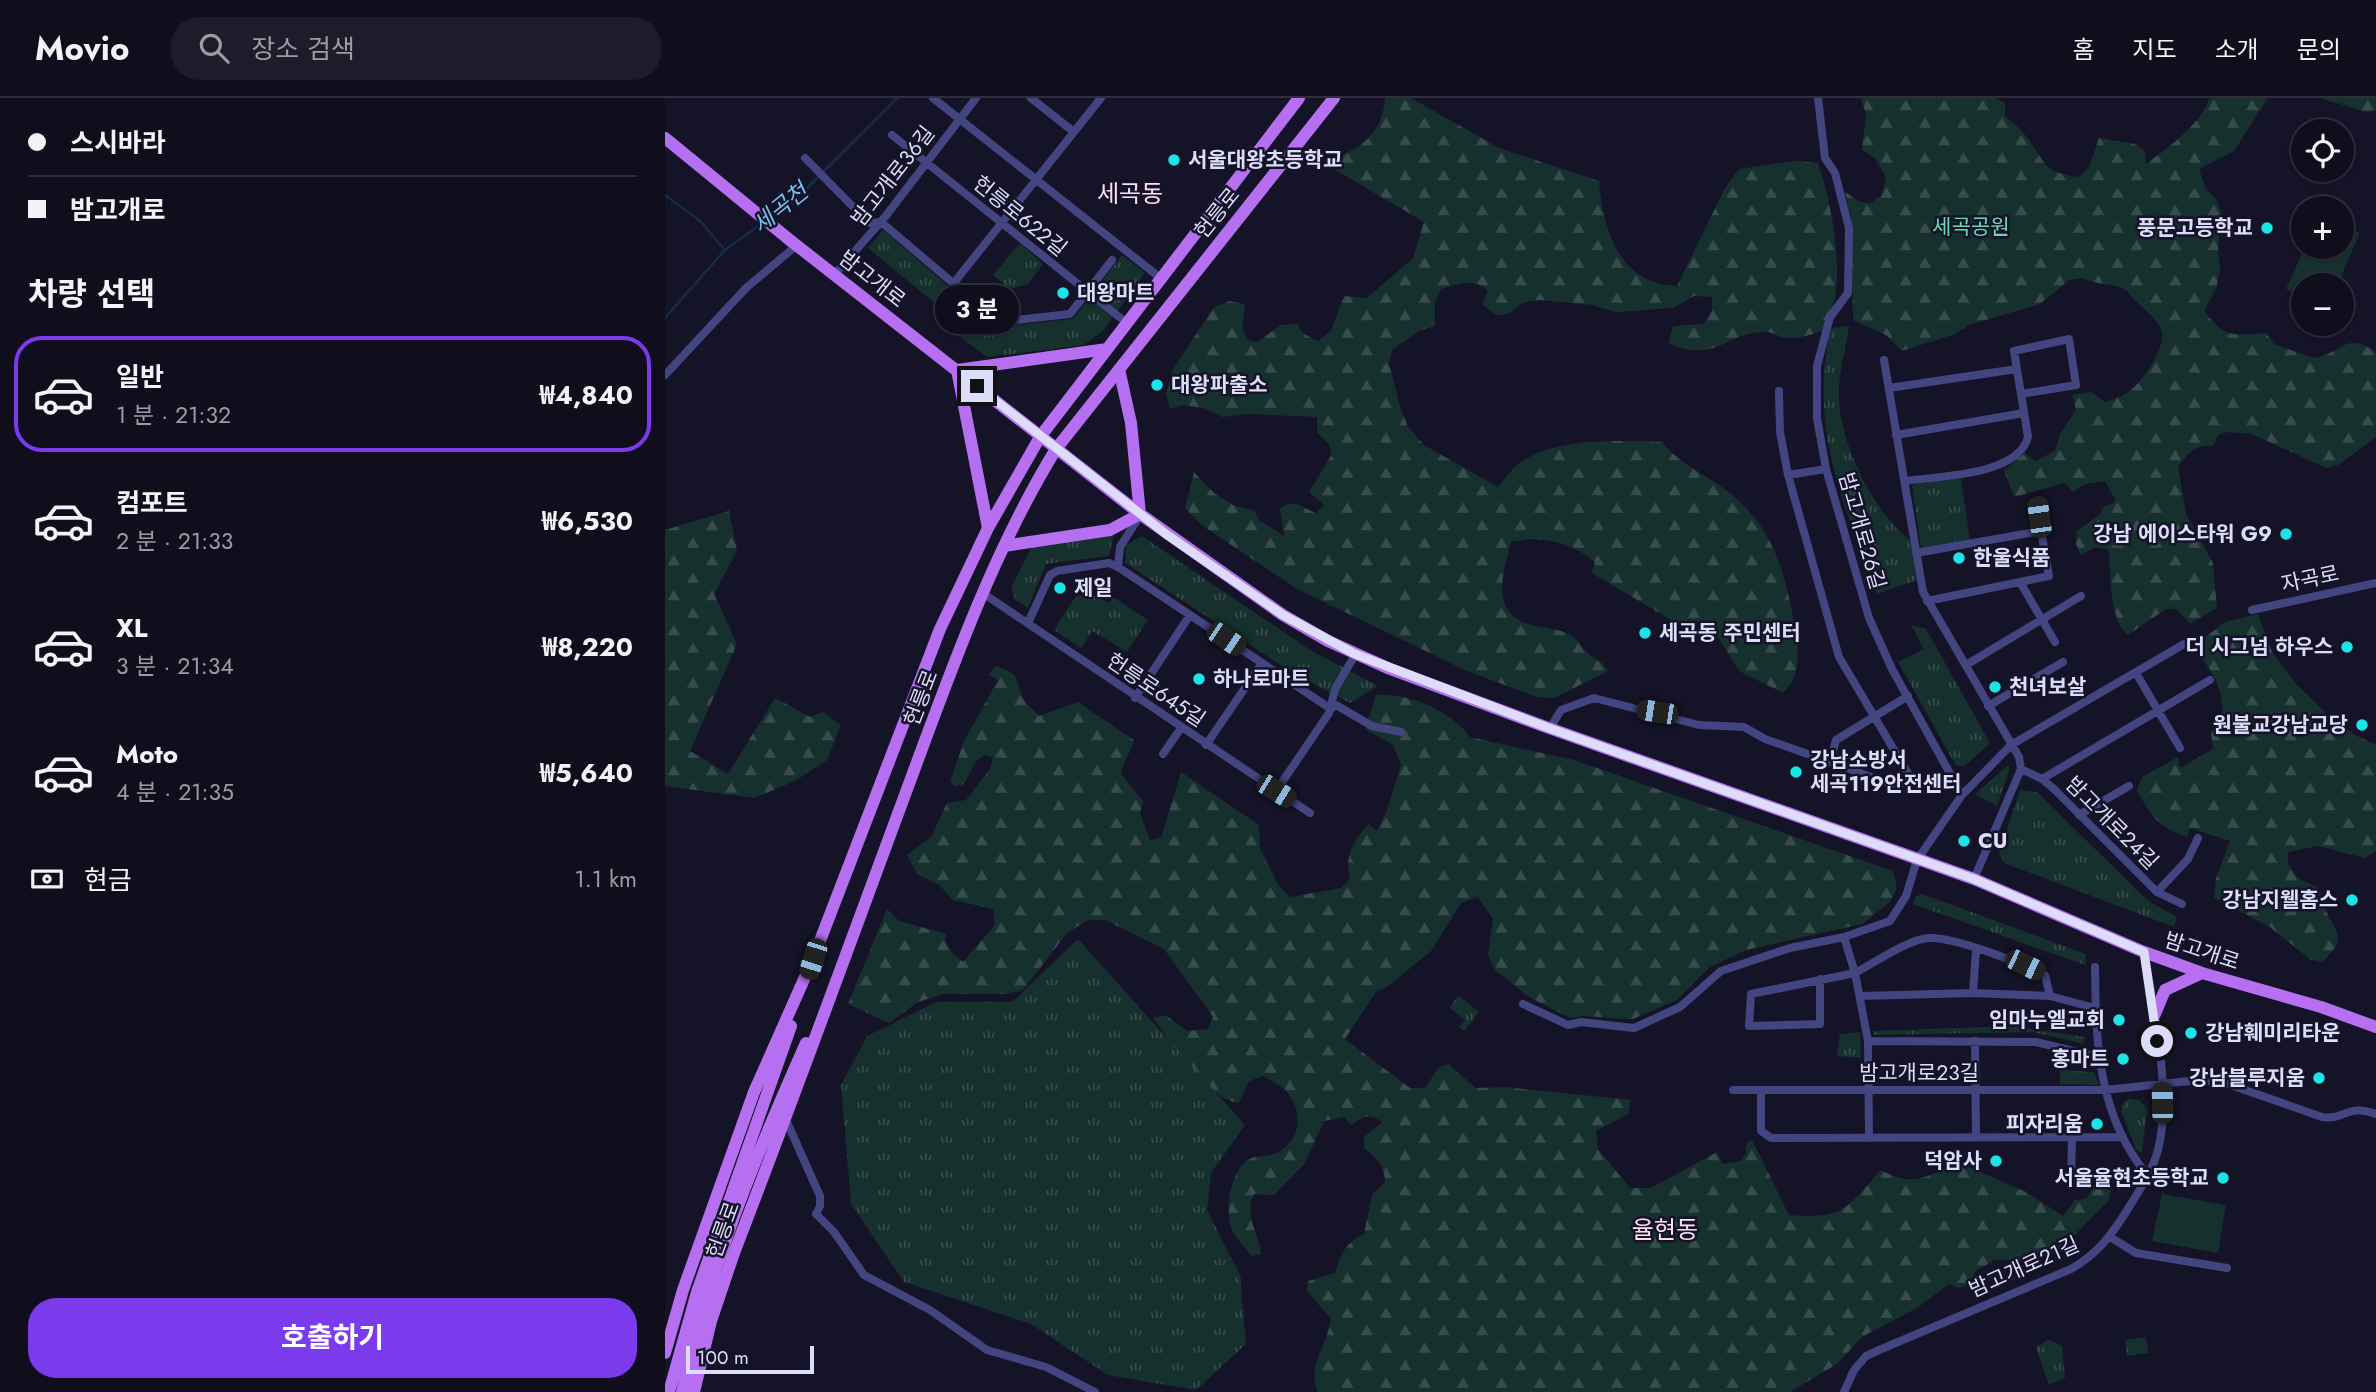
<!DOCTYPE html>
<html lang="ko">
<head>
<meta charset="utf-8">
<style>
	:root { --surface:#100e1d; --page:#1e1c2a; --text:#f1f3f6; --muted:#9c9ca4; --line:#302e3b; --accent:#7c3aed }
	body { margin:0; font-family:Jost,"Noto Sans KR",sans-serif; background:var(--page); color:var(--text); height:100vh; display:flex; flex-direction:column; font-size:26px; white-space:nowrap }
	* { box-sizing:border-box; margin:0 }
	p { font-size:23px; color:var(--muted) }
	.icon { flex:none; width:38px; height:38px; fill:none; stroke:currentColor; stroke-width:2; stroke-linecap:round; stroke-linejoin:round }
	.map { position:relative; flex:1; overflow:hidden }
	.panel { display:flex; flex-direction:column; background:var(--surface); width:665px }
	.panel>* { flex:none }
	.hud { display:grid; align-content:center; height:154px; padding:0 28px; background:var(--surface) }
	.fabs { position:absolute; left:1626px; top:21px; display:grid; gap:14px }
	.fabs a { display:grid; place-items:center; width:63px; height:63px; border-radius:50%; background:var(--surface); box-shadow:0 2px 5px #0004,0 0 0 2px var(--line); font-size:35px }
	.scale { position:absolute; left:21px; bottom:18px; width:128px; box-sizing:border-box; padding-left:7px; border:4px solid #dddcfb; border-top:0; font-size:19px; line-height:24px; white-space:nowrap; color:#dddcfb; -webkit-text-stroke:5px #151327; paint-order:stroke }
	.end { position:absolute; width:32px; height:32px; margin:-16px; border:9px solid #dddcfb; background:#111; box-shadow:0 0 0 4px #111 }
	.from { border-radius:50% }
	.bubble { position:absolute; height:49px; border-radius:24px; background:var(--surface); box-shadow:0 2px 5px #0004,0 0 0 2px var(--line); font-size:23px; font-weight:700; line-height:49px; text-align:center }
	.car { position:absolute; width:21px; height:42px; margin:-21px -10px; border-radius:9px; box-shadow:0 0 5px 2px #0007; background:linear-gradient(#222 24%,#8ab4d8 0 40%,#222 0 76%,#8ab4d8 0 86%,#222 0) }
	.hud b { display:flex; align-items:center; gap:24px; height:66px; font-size:26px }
	.hud b+b { border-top:2px solid var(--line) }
	.hud i { width:18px; height:18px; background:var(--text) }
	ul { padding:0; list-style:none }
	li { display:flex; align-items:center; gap:21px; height:116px; margin:0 14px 10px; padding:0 14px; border:4px solid transparent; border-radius:28px }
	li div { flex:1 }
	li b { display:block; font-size:26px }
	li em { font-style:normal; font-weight:700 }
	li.selected { border-color:var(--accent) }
	li>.icon { width:63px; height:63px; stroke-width:1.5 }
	h2 { padding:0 28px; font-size:32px; line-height:84px }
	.pay { display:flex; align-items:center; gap:18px; height:77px; padding:0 28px; font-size:26px }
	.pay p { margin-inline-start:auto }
	.primary-button { display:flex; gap:14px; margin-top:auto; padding:14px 28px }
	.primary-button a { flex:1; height:80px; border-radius:28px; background:var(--accent); color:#fff; font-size:28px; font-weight:700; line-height:80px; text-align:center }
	header { display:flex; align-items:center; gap:42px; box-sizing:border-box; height:98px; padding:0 35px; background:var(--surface); border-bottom:2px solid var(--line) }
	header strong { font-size:33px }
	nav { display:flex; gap:38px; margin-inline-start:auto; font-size:24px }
	.search { width:490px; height:63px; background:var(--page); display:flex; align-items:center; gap:18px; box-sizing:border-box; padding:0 24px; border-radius:28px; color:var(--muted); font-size:26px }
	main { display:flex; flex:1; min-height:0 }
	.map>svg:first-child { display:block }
	.grass { fill:#16302d }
	.forest { fill:url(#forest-firs) }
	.park { fill:url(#park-tufts) }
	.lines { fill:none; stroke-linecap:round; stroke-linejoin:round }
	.stream { stroke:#142c49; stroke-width:2.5 }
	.street { stroke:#434581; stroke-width:8 }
	.primary { stroke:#b56ff0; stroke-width:12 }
	.route { stroke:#dddcfb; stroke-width:9 }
	.poi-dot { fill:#1ce3e7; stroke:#151327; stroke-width:2.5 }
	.labels { text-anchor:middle; stroke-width:5; stroke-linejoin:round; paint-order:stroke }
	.poi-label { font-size:21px; font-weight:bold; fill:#dddcfb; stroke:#151327; text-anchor:start }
	.street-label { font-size:21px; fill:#dddcfb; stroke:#151327 }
	.park-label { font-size:21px; fill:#6fd5b3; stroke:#151327 }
	.water-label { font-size:23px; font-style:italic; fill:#75c1f1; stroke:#151327 }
	.quarter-label { font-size:24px; fill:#fcdef3; stroke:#151327 }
</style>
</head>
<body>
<header>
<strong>Movio</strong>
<div class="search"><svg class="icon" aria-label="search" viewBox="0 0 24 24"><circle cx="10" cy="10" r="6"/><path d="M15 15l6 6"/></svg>장소 검색</div>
<nav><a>홈</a><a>지도</a><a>소개</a><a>문의</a></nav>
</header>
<main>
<section class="panel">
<div class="hud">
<b><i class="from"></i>스시바라</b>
<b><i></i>밤고개로</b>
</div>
<h2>차량 선택</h2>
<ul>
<li class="selected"><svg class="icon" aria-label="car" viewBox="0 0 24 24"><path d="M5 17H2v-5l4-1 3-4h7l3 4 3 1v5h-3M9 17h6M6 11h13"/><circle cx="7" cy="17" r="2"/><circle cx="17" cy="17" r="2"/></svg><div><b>일반</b><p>1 분 · 21:32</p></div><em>₩4,840</em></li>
<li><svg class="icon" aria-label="car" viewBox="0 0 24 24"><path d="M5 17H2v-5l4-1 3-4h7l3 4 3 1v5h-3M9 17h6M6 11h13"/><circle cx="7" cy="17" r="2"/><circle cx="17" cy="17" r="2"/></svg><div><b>컴포트</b><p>2 분 · 21:33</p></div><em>₩6,530</em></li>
<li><svg class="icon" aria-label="car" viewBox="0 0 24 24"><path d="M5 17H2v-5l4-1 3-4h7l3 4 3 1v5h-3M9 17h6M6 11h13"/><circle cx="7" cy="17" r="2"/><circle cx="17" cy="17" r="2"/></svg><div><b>XL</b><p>3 분 · 21:34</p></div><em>₩8,220</em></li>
<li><svg class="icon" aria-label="car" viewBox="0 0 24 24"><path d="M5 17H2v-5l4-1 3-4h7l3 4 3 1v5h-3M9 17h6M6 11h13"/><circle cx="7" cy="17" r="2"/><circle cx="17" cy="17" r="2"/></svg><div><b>Moto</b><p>4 분 · 21:35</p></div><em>₩5,640</em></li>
</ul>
<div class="pay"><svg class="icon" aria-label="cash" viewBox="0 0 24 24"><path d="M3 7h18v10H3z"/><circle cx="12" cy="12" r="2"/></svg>현금<p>1.1 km</p></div>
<div class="primary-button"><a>호출하기</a></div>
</section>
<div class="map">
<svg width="1711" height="1294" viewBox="0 0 1711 1294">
	<defs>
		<pattern id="forest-firs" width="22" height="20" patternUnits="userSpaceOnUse" patternTransform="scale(1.75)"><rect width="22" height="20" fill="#16302d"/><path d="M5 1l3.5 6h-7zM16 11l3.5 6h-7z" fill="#374d4c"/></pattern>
		<pattern id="park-tufts" width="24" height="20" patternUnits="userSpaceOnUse" patternTransform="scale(1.75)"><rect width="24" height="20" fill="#16302d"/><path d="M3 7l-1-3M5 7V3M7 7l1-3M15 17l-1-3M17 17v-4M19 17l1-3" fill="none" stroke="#374d4c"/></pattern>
	</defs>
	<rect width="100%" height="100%" fill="#151327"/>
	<!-- grass -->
	<path class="grass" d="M1677,127L1695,135L1672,187H1638V198L1621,191L1640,149H1676Z
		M1497,1096L1561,1107L1553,1155L1487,1143Z"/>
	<!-- forest -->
	<path class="forest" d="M720,0H746L834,50L934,83C938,132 954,186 1012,188L1060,90L1074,71L1129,63L1153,65C1168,110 1184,190 1159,232C1148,236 1134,241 1122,240C1115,240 1109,234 1101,234C1061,233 1052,267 1003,245L1008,228L1039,226L1047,212V199L1029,198L1008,210L951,214L927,207L874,202L860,204L843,216L831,217L817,206L823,193C810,179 792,186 776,191L770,205V228L754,233L727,252L724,265L735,309L743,329L759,347L833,389C839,383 844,374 850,369C885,338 955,343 997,344C1016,368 1043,377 1066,396C1110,432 1120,476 1130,529C1134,552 1136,579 1118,595L1074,573L1053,539L1034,524L1018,529L927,475L930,464C907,444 875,437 846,444C837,478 824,519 871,528C883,531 898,531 908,539C914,543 917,551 923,555C931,562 938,564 943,573L889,600L872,599L802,573L632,491L535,426L520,410L529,374L549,395L568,407L589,412L594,422L619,438L615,411C628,399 637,410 651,415L659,407L644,394L667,356L664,346L652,335V319L583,316L557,319L539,310L517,307L505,311L501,296L507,273L549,209L564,203L580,206L577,229L583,242L592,244L616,227L632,226L639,236L653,243L666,233L679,198L702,200L748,160L759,124L657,64C691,55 718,38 720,0Z
		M1196,0H1331L1340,5V18C1348,25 1358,33 1364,42C1381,66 1379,75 1414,79L1424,69L1434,40L1470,46L1480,53L1481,66C1506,47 1533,29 1545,0H1603L1569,53L1534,71L1541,91L1551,101L1557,116L1553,149L1555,172L1551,191L1539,213C1561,241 1567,237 1601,235L1609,246L1648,260C1678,257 1678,232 1711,254V339L1673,367L1661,370L1587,336L1562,334L1553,337L1548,348C1531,346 1523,355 1513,368L1521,416L1548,465L1552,510L1525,526L1511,511H1501L1463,537C1445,525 1445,473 1444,452L1430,449L1416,457L1411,446L1412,433L1435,416L1439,408L1448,406L1450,401L1440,383L1420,386L1408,394L1400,385L1349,399L1339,372L1360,355L1370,363L1390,353L1395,336L1411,312L1407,297L1426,294L1440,304C1462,299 1473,288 1485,269C1505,236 1500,229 1474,206C1468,202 1465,194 1459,191C1446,185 1431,187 1417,180L1404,182L1375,206L1304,227L1290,236L1237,253L1221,237L1188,222L1186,119L1180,94L1195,104L1206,105L1217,97L1221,80L1210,60L1197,52L1201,16Z
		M1655,0H1711V12L1704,15Z
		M64,413L72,453L49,496L72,546L25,653L63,676L110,600L145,619L158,614L176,627L162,662L130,683L89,700L0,688V432Z
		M1593,516L1607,554L1632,587L1663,617L1690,637L1711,647V753L1700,760L1653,748L1623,754V766L1633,780L1652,789C1658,798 1657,806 1662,815C1675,840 1681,841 1657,864L1646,862L1605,829L1549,800L1551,780L1565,743L1525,730L1522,739C1492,728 1487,720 1472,692L1477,679L1513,659L1515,670L1548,651L1546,635C1572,604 1547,575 1529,548L1560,524Z
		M330,568C359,577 348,579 358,600C361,606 369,612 374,618L413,604L469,642C466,655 458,662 456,676L478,703L475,715L485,742L496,740L516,674L594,727L595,751L614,788L625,799L676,790L685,781C679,757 688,744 703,726L712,733L721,715L736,667L728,647L700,631L711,597C744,595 785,612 805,639L909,662L1228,773L1232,790L1225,804L1197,826L1081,852L1045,869L1012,902L968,921H957L920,918L905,920L864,899L830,872L823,857L828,821L813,799L796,805L766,853L722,889L711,894L680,941L745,990H760L773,970L783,966L811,990L840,989L966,1002L963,1016L931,1033L933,1051L965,1090H986L1052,1054L1057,1066L1076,1063L1081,1055L1082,1044L1087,1042L1124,1117C1180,1122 1182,1109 1216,1072C1248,1090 1263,1079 1291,1063L1361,1094L1398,1118L1410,1102L1422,1100L1434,1076L1448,1079L1444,1102L1404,1143L1386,1157L1370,1156L1360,1163L1330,1162L1311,1173L1303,1186L1294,1190L1284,1186L1252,1210L1197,1239L1172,1266L1125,1294H653C642,1265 662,1249 666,1221L642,1193L643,1183L670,1175C676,1156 680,1145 699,1136L707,1097L720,1084C719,1067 712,1060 699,1050V1039L717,1024C704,1015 699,1018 686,1027L679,1019L659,1023L640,1065L609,1097L589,1096C578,1119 594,1133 596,1156L587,1158C581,1150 571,1141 567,1132C560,1111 564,1082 579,1065C589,1055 599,1060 609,1056C636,1044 640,1015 621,993C616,987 606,983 599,978L584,983L574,1005C542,1001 506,945 488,919L502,918L522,933L543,931L548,919L499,851L440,822H423L402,835L358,892L342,896H278L253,904L224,925L183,906L222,811L234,823L281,836L280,843L288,856L298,864L330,827L328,811L288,802L274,787L252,776L242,757L266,739L282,705L301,702L325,671L328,659L320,657L311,663L299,686L290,688L285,684L299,643L333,582L324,577Z"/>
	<!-- park -->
	<path class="park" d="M218,132L331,229L408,221L457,157L480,175L438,233L419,247L322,259L277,225V211L203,150Z
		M355,145L378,166L363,186L345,191L328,177Z
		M1184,228C1181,251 1173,276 1174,299C1174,344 1209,415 1245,442L1252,482L1212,496C1178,404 1143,330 1166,230Z
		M1296,379L1305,442L1256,450L1247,387Z
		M449,435L444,458L381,466L363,510L350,502L346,489L367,449Z
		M477,438L645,552L713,588L685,605L628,575L460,465L461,447Z
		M427,497L444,505L448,499L483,522L462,554L427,533L416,550L389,532L411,498Z
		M1246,527L1261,531L1325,645L1300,668H1291L1233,564L1259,551Z
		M1342,668L1345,670L1332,708L1310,696Z
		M1355,692L1372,694L1483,803L1512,819L1509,829L1339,765L1334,755Z
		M1257,796L1421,856L1420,867L1248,806L1250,800Z
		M413,841L580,1027L546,1075L542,1112L575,1177L581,1246L531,1292L443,1277L366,1226L239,1184L186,1106L176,987L202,938L271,904H347Z
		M794,898L814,914L799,933L794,929L800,922L784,909Z
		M1346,928L1420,939L1419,946L1368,934L1209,937L1208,933Z
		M1195,934L1196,960L1172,958L1175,936Z
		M1395,972L1429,974L1434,987L1395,986Z
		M1464,1001L1474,1002L1482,1011L1477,1055L1471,1052L1456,1013L1459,1004Z
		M1481,1239L1483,1255L1462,1258L1460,1242Z
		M1383,1241L1397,1248L1400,1280L1384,1287L1371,1250Z"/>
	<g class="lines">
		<!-- stream -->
		<path class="stream" d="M0,97L35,123L59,151
			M104,120L131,101L232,0
			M0,220L60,152L96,126"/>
		<!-- street -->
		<path class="street" d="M268,0L498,182
			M366,0L409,34
			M227,37L463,226
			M140,60L204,125L216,124L334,224L405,216L447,162
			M169,177L220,119L311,0
			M288,186L436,0
			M1219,262L1258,494L1354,659L1356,671L1309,781
			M0,277L81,190L132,147
			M1224,290L1352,271
			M1114,293L1115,334L1123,377L1174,559L1244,677L1233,689L1165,664L1171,642L1243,598
			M1231,337L1359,315
			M1123,377L1161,371
			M1240,383C1273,378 1353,378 1363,339L1356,296L1411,287L1404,241L1349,253L1356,296
			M1251,455L1376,433L1372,405
			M453,469L666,611
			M1355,484L1390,544
			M319,496L645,715
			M1262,503L1384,478L1376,433
			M1587,512L1711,485
			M363,525L385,477L392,473L444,465L453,469L455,449L474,419
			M1301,567L1416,498
			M1471,575L1515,650
			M470,600L525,517
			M1323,608L1398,564
			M666,611L671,607L707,628L736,634
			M885,630L896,612L929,600L1034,627L1079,629L1100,641L1165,664
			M541,647L597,565
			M498,656L516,630
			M1356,671L1377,681L1389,691L1492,794L1517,806
			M1377,681L1545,582
			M611,693L664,615L670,591L690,557
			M1297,697L1346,647L1519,546
			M1414,717L1464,688
			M1492,794L1523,761L1533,740
			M1430,869C1431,944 1432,1017 1483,1078
			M1155,881V926L1084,928L1086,896L1190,875L1179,839
			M1308,895L1311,852
			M1195,898L1308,895L1385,898L1430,910
			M858,906L903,927L916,924L969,930L1015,909L1056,873L1125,850L1179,839L1225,823L1241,798L1252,762L1297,697L1227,571L1204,520L1161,371L1152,320V268L1165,219L1183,195L1184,130L1170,75L1160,60L1153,0
			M1203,943L1371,944L1433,959
			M1310,943L1311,1039
			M1068,992H1440L1534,982L1560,985L1657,1019C1679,1023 1682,1005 1711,1016
			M1096,993V1033L1106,1040L1458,1039
			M121,1022L155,1098V1108L151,1116L169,1134L199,1177L265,1212L322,1252L381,1269L430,1294
			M1204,1040L1203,943L1190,875C1209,865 1244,841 1264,840C1291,839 1355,865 1380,877L1385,898
			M1406,1085L1407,1039
			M1445,1139L1471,1155L1562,1170
			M1179,1294L1189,1272L1201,1258L1214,1252L1406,1171C1432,1156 1445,1139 1461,1114C1473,1094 1487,1075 1493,1052C1507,998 1489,909 1479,854"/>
		<!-- primary -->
		<path class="primary" d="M0,40L126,143L475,416L618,517L663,543L725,571L881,629L1309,781L1479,854L1537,875L1656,909L1711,929
			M454,271L466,325L475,416
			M292,272L323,430
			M292,272L442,251
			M339,448L445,432L475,416
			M1490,916L1500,892L1537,875
			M0,1255L18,1192L89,994L148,861L275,531L323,430L375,339L634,0
			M4,1294L32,1194L126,928
			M17,1294C43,1173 91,1057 141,945
			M29,1294L46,1223L69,1155C128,1002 184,848 241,694C284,578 326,457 391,351L669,0"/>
	</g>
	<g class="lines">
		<!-- route -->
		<path class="route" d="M312,288L501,436L618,517L690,556L881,629L1309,781L1479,854L1492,943"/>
	</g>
	<!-- markers -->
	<g class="poi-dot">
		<circle cx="509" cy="62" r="7"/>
		<circle cx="1602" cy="130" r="7"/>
		<circle cx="398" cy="195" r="7"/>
		<circle cx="492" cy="287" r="7"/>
		<circle cx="1621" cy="436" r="7"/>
		<circle cx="1294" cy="460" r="7"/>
		<circle cx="395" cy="490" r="7"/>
		<circle cx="980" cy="535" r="7"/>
		<circle cx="1682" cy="549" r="7"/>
		<circle cx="534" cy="581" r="7"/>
		<circle cx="1330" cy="589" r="7"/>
		<circle cx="1697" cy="627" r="7"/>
		<circle cx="1131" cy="674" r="7"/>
		<circle cx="1299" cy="743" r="7"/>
		<circle cx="1687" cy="802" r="7"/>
		<circle cx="1454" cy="922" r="7"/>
		<circle cx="1526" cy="935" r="7"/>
		<circle cx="1458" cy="961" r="7"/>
		<circle cx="1654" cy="980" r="7"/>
		<circle cx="1432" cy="1026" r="7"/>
		<circle cx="1331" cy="1063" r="7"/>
		<circle cx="1558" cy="1080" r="7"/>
	</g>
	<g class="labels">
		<!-- poi labels -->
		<g class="poi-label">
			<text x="523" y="69">서울대왕초등학교</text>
			<text x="1588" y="137" text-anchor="end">풍문고등학교</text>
			<text x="412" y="202">대왕마트</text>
			<text x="506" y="294">대왕파출소</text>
			<text x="1607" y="443" text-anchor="end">강남 에이스타워 G9</text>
			<text x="1308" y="467">한울식품</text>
			<text x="409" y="497">제일</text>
			<text x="994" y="542">세곡동 주민센터</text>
			<text x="1668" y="556" text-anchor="end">더 시그넘 하우스</text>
			<text x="548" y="588">하나로마트</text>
			<text x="1344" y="596">천녀보살</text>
			<text x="1683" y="634" text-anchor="end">원불교강남교당</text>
			<text x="1145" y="669">강남소방서<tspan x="1145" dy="24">세곡119안전센터</tspan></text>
			<text x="1313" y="750">CU</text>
			<text x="1673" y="809" text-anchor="end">강남지웰홈스</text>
			<text x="1440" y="929" text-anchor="end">임마누엘교회</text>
			<text x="1540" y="942">강남훼미리타운</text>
			<text x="1444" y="968" text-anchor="end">홍마트</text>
			<text x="1640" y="987" text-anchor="end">강남블루지움</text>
			<text x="1418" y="1033" text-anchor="end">피자리움</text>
			<text x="1317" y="1070" text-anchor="end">덕암사</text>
			<text x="1544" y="1087" text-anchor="end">서울율현초등학교</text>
		</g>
		<!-- street labels -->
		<g class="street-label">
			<text transform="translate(228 78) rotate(-52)" y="7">밤고개로36길</text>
			<text transform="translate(552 115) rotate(-51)" y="7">헌릉로</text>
			<text transform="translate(355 118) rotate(39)" y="7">헌릉로622길</text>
			<text transform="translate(207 181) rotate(38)" y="7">밤고개로</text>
			<text transform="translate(1197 433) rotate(74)" y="7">밤고개로26길</text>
			<text transform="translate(1645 481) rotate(-12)" y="7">자곡로</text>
			<text transform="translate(491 592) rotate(34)" y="7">헌릉로645길</text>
			<text transform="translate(256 600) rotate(-69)" y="7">헌릉로</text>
			<text transform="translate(1447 725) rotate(45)" y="7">밤고개로24길</text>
			<text transform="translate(1537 853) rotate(18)" y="7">밤고개로</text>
			<text x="1254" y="982">밤고개로23길</text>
			<text transform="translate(58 1132) rotate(-70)" y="7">헌릉로</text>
			<text transform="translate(1359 1169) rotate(-24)" y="7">밤고개로21길</text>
		</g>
		<!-- park labels -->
		<g class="park-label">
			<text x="1306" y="136">세곡공원</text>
		</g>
		<!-- water labels -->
		<g class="water-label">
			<text transform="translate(115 110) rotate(-39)" y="8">세곡천</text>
		</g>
		<!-- quarter labels -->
		<g class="quarter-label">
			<text x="465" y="104">세곡동</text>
			<text x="1000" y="1140">율현동</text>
		</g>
	</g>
</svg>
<div class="fabs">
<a><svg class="icon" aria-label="locate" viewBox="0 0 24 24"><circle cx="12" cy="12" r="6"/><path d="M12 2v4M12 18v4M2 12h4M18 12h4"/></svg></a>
<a>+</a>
<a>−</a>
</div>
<div class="scale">100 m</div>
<i class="end from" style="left:1492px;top:943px"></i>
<i class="end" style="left:312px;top:288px"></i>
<div class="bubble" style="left:270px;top:187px;width:84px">3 분</div>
<i class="car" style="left:1374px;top:419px;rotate:352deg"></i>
<i class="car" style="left:561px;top:541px;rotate:124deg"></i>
<i class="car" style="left:992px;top:614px;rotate:279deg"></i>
<i class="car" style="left:611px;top:693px;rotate:122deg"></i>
<i class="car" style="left:148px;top:861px;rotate:198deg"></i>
<i class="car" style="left:1360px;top:867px;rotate:116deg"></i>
<i class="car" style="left:1497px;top:1005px;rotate:359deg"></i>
</div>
</main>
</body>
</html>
